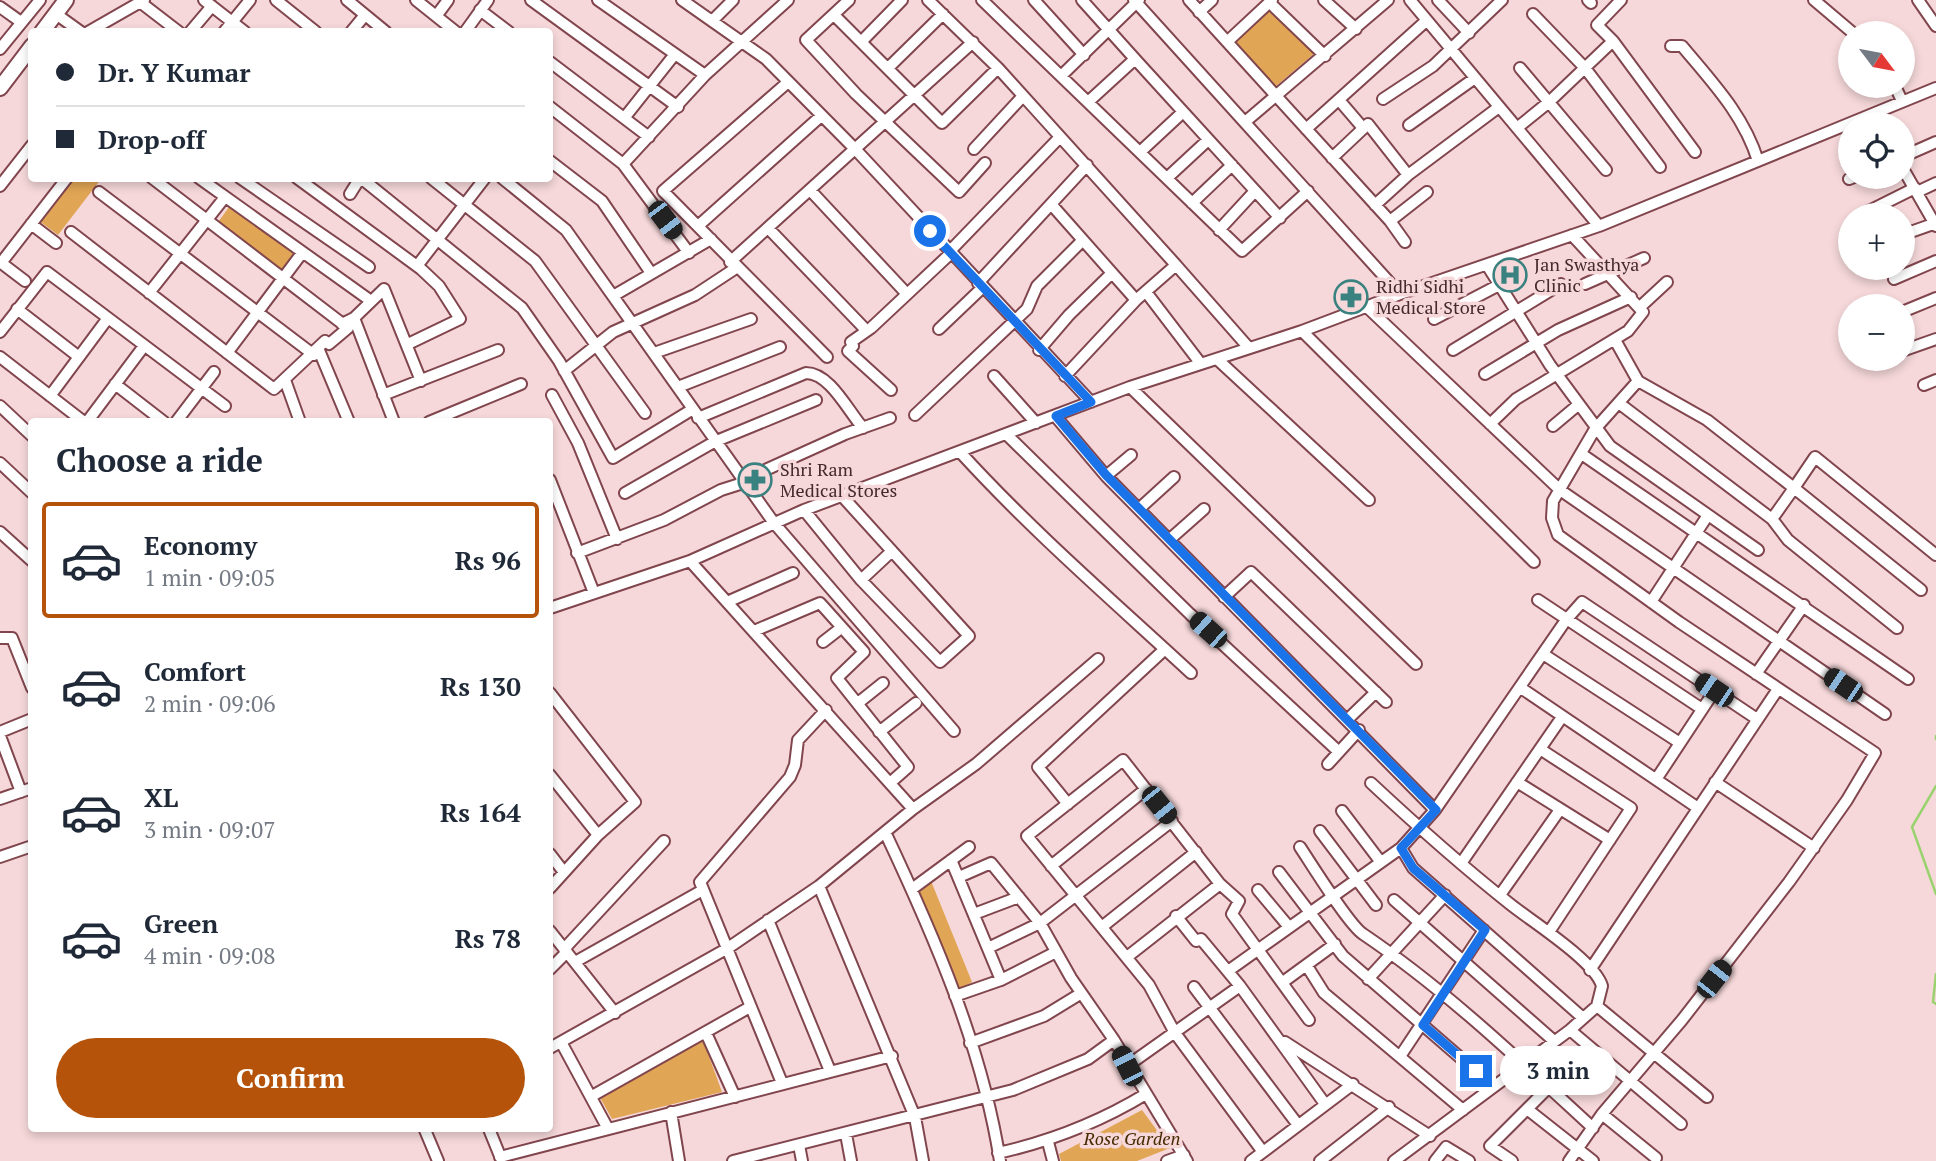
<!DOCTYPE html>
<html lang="en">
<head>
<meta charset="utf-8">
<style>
	:root { --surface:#fff; --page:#f2f2f3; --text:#1f2937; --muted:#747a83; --line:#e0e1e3; --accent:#b45309 }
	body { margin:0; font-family:"PT Serif",serif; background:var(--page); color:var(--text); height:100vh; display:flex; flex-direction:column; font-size:26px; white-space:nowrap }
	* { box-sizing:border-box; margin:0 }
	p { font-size:23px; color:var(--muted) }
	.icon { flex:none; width:38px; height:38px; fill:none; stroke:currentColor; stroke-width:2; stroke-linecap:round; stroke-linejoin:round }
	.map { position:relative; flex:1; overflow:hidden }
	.drawer { position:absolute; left:28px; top:418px; width:525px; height:714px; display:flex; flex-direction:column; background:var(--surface); border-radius:7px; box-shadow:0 4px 10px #0003 }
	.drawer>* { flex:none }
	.hud { position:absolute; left:28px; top:28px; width:525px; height:154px; border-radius:7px; box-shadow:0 4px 10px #0003; display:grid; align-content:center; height:154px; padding:0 28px; background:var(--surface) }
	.needle { width:46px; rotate:122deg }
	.tools { position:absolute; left:1838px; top:21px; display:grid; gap:14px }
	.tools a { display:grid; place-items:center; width:77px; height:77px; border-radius:50%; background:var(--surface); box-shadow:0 4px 10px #0003; font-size:35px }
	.end { position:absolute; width:32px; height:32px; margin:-16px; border:9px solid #1a73e8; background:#fff; box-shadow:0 0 0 4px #fff }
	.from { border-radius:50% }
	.bubble { position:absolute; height:49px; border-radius:24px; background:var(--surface); box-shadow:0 4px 10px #0003; font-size:23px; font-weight:600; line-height:49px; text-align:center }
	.car { position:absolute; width:21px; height:42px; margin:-21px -10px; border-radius:9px; box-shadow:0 0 5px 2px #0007; background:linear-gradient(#222 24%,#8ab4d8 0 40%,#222 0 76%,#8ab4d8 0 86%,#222 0) }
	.hud b { display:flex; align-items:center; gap:24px; height:66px; font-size:26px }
	.hud b+b { border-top:2px solid var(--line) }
	.hud i { width:18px; height:18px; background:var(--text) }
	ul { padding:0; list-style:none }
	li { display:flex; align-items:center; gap:21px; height:116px; margin:0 14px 10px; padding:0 14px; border:4px solid transparent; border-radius:7px }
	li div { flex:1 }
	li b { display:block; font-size:26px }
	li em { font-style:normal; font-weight:600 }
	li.current { border-color:var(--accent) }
	li>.icon { width:63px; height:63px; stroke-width:1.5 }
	h2 { padding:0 28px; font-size:32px; line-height:84px }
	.action { display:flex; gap:14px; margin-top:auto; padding:14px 28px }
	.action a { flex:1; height:80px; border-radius:42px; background:var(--accent); color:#fff; font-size:28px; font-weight:600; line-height:80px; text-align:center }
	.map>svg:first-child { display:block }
	.green { fill:#e1a655 }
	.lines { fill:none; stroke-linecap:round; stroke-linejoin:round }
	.stream { stroke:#9ad26f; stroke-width:2.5 }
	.minor-casing { stroke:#81454d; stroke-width:14 }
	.major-casing { stroke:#81454d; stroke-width:18 }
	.minor { stroke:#fff; stroke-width:10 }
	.major { stroke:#fff; stroke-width:14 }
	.route { stroke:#1a73e8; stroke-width:9 }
	.labels { text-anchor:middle; stroke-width:7; stroke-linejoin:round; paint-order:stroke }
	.poi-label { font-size:18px; fill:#452a2d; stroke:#f6d8da; text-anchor:start }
	.park-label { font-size:18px; font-style:italic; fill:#452a00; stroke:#f6d8da }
</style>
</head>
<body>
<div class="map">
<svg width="1936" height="1161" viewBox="0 0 1936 1161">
	<rect width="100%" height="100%" fill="#f6d8da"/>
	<!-- green -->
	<path class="green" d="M1268,9L1315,53L1275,87L1232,42Z
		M67,179H101L58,235L38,220Z
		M229,207L294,252L282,271L216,225Z
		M931,881L972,982L954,992L916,891Z
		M702,1037L722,1092L612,1119L598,1094Z
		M1142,1110L1170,1148L1137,1161H1061L1059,1154Z"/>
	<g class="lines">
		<!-- stream -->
		<path class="stream" d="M1936,736V739
			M1936,786L1912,827L1936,894
			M1936,974L1933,1002L1936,1004"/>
		<defs>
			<path id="minor" d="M204,0L245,32
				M276,0L316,32
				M347,0L386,32
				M416,0L456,32
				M531,0L678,107
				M598,0L705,75
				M682,0L766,59L856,150L1091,402
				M849,0L806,40L856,94L959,192L985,163
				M928,0L998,68L1176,265L1136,300L1065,376
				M982,0L1242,251L1308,191
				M1034,0L1084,55
				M1082,0L1135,59
				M1134,0L1400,294
				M1189,0L1390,221L1405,242
				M1324,0L1356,29
				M1410,0L1599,226
				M1438,0L1469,33
				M1588,0L1591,3
				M1621,0L1597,25L1613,41L1695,152
				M1814,0L1853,33
				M1918,0L1936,26
				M140,2L179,32
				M1269,2L1325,56
				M0,7L21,22
				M480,10L509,32
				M1199,12L1212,0
				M56,14L81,32
				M1533,14L1585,68L1660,167
				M437,15L448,0
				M834,15L942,123L998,68
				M712,21L733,0
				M88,32L144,0
				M190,32L212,6
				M224,32L250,0
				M351,32L365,15
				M465,32L488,0
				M862,41L902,0
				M1228,41L1272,0
				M1671,46H1682C1712,82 1744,115 1758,161
				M0,49L40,0
				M550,62L649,137
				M888,68L943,14
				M1520,68L1606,170
				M1061,76L1139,0
				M787,83L663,191L827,357
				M1895,86L1902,101
				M1383,99L1433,66L1502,0
				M1339,100L1363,128
				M1088,102L1135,59L1280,218
				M550,107L623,164L689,253
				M625,117L675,54
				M1245,122L1388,0
				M1409,125L1475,78
				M1517,128L1549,102L1613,41
				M1306,129L1426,21
				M974,149L1023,96
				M1140,152L1183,112
				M1902,157L1936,142
				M1332,158L1368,124L1408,175
				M550,161L602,201L651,273
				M623,164L705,75L788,0
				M1902,167L1936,226
				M199,178L371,301
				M240,178L369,267
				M297,178L421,269L439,286L460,319L408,344
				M361,178L522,308L559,361L613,458L693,409
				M431,178L535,261L645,413
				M502,178L566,230L774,523L954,731
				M1167,178L1208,140
				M1849,179L1854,177
				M0,186L32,145
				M810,190L907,294
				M99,192L314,355
				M1917,192L1936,183
				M350,194L360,178
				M1192,203L1232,165
				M1051,204L1136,300
				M1375,205L1408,175L1499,107
				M1861,215L1915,188
				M1390,221L1427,192
				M31,224L56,243
				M698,226L821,116
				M768,228L865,329
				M1219,230L1255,191
				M71,232L274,389L325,341L329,344L348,328L152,178
				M1902,235L1936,223
				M949,252L1060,137
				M0,262L25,281
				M730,262L973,42
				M1,263L67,178
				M1176,265L1249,348
				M1487,265L1550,365L1610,446L1758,550
				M417,266L485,178
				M1894,279L1936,261
				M978,283L1087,165
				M1585,284L1644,258
				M1146,292L1201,364
				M149,293L225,197
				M613,296L711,239
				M1640,307L1667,282
				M1368,308L1560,490L1885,714
				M17,309L79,357
				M1902,312L1936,298
				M354,318L394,422
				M1434,319L1499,285
				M342,324L354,318L384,289L421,381
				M939,329L982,288
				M1302,331L1534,562
				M0,332L47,272L225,406
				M1615,340L1638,381L1707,420L1794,488L1815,457L1936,555
				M318,348L349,422
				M1039,350L1069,315L1112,273
				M1453,350L1561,284
				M1902,351L1936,339
				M227,353L302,253
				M654,353L751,319
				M0,357L84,422
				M1217,359L1369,500
				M1880,361L1885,359
				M564,371L613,332L695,295L736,268
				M1485,374L1558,330L1631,297
				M994,376L1036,423
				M285,380L300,422
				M115,384L164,422
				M1924,385L1936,380
				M678,387L780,347
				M1130,387L1416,664
				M891,390L848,351L853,346L851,342L871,328L950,254
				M383,395L498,350
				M552,395L578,443L617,539
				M50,396L108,318
				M1620,404L1772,519
				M0,406L32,436
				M915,415L1027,309L1037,286L1082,241
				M1056,417L1106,476L1435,810
				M698,418L806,373C830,373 848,411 863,428
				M87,422L144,346
				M176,422L214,372
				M429,422L521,384
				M1490,424L1516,399L1628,331L1643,312L1572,235
				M1553,426L1578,405
				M1006,434L1190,614L1339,752
				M960,452C1032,531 1112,600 1191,673
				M1583,455L1908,679
				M0,463L32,493
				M1106,476L1131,455
				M550,480L594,593
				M741,481L845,434L890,418
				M625,493L714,442L816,400
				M1139,509L1174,477
				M804,510L861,580L940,662L969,636L842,496
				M0,532L32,561
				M1169,540L1204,509
				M577,553L664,520L721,490L743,483
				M690,561L913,809
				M861,580L892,551
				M1224,597L1251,572L1386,702
				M1538,600L1702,709
				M727,602L793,573
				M1651,602L1708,515
				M550,608L690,561L804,510L1130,387L1302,331L1400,294L1599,226L1936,88
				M1897,628L1788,540L1772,519L1794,488L1921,590
				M754,631L820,603L864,652L837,678L908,767L890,783
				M0,638H12L32,688
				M823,642L841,628
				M1543,654L1680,743
				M1756,674L1804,605
				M1521,688L1698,808
				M550,693L635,802L598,835L550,888
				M858,703L883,683
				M1348,719L1376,692
				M0,732L32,719
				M879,732L916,703
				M0,736L21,792
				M1540,749L1631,808L1549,932
				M1328,764L1359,730
				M550,775L598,835
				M1657,778L1715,690
				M1517,782L1610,840
				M1715,782L1814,848
				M1371,783C1416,825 1462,866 1510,904C1531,921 1595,961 1602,986L1597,1006L1570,1030L1394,1161
				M0,799L32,788
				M1068,804L1038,767L1165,649
				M1342,811L1380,861
				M1320,831L1376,905
				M885,832C934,936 982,1046 1000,1161
				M1300,847C1312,865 1349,925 1363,934C1446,990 1519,1060 1593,1128
				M1401,848L1413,868L1583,1018
				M550,854L563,871
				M0,857L32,846
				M951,860L1001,980
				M1462,862L1562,717
				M1051,866L1146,789
				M1279,872L1343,956L1493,1086
				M959,877L991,863L1040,923L1071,978L1114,1040L1187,1161
				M819,886L915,1117L923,1161
				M912,889L969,847
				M1258,890L1289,927
				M1500,895L1559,811
				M1394,900L1554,1041
				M974,914L1019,897
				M1176,916L1196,941L1201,939L1240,986L1325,1104
				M768,920L830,1071
				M1103,926L1196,852
				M550,931L615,1013
				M988,948L1040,923L1172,821
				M564,949L664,841
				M1127,957L1220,884
				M575,962L701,891
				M1307,966L1324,993L1463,1110
				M550,969L567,952
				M1590,970L1778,689
				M1228,971L1401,848L1435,810L1566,620L1582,602L1757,719
				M1368,979L1445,895
				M1283,982L1335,944
				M1194,987L1298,1125
				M955,996L1001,980L1056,952
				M1597,1006L1707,1097
				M1570,1030L1681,1124
				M706,1033L735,1097
				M561,1042L607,1127
				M1285,1042L1430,1136
				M970,1043L1044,1016L1080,994
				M550,1048L728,948L819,886L913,809L976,764L1098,659
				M1401,1055L1484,930
				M1127,1066L1240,986
				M782,1083L700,882L790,777L795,765L798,740L826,710
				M592,1096L750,1007
				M1527,1109L1593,1161
				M671,1112L679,1161
				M1602,1114L1656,1158
				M489,1129L502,1161
				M425,1130L438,1161
				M846,1134L851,1161
				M1048,1142L1053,1161
				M799,1145L802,1161
				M1263,1152L1175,1033L1149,985L1027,836L1123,760L1220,884L1239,901L1232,914L1309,1020
				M998,1153C1052,1141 1098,1123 1146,1094
				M500,1157L892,1056
				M733,1161L1013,1090L1088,1059L1114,1040
				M1167,1161L1184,1155
				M1251,1161L1353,1084
				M1320,1161L1389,1107
				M1435,1161L1446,1147L1469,1161
				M1512,1161L1490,1146L1548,1088
				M1569,1161L1602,1114L1682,1020L1789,882L1847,800L1875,753L1679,622L1558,535L1552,518L1553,501L1595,429L1638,381"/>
			<path id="major" d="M42,32L66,0
				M0,88L32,46"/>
		</defs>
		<!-- minor casing -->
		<use href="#minor" class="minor-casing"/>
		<!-- major casing -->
		<use href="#major" class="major-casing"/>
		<!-- minor -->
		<use href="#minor" class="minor"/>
		<!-- major -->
		<use href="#major" class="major"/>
	</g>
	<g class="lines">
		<!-- route -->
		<path class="route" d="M930,231L1091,402L1056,416L1106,475L1436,810L1401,848L1413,868L1485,930L1423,1025L1476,1071"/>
	</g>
	<!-- icons -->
	<defs>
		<symbol id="hospital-ring" viewBox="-11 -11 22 22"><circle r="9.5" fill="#f6d8da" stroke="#3a8280" stroke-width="1.5"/><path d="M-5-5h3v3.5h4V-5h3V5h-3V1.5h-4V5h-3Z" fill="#3a8280"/></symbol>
		<symbol id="pharmacy-ring" viewBox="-11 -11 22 22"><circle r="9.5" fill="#f6d8da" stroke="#3a8280" stroke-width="1.5"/><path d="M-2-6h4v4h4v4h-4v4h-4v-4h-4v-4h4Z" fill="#3a8280"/></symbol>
	</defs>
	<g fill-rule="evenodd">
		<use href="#hospital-ring" x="1491" y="256" width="38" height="38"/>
		<use href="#pharmacy-ring" x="1332" y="278" width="38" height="38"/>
		<use href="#pharmacy-ring" x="736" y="461" width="38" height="38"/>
	</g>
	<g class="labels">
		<!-- poi labels -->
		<g class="poi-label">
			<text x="1534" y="271">Jan Swasthya<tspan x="1534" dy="21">Clinic</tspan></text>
			<text x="1376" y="293">Ridhi Sidhi<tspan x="1376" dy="21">Medical Store</tspan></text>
			<text x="780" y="476">Shri Ram<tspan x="780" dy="21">Medical Stores</tspan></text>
		</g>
		<!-- park labels -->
		<g class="park-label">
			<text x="1132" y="1145">Rose Garden</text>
		</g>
	</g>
</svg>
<div class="tools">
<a><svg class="needle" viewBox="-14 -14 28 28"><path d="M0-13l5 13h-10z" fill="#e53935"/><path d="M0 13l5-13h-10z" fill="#747a83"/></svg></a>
<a><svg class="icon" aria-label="locate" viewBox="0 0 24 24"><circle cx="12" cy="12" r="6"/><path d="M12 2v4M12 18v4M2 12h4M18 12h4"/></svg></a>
<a>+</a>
<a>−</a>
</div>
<i class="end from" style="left:930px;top:231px"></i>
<i class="end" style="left:1476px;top:1071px"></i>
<div class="bubble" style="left:1500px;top:1046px;width:116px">3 min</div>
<i class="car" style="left:665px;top:220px;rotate:143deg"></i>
<i class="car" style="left:1208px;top:630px;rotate:312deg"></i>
<i class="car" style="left:1843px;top:685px;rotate:304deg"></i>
<i class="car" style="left:1714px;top:690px;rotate:304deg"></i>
<i class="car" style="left:1159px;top:805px;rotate:141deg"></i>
<i class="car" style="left:1714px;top:979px;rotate:38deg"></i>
<i class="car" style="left:1127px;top:1066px;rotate:333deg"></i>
<div class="hud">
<b><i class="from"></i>Dr. Y Kumar</b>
<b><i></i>Drop-off</b>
</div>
<section class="drawer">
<h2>Choose a ride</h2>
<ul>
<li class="current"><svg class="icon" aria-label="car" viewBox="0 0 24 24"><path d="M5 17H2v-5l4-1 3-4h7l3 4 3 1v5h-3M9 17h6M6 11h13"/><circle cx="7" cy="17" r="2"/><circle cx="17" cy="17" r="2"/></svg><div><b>Economy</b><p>1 min · 09:05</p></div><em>Rs 96</em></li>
<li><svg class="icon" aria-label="car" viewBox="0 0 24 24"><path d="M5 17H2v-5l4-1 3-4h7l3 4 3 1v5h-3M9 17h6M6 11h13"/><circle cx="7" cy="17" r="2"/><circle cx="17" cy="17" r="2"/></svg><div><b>Comfort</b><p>2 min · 09:06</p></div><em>Rs 130</em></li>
<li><svg class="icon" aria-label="car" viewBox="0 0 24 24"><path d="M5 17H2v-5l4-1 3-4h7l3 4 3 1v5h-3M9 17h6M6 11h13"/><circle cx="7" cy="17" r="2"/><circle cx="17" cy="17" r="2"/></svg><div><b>XL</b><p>3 min · 09:07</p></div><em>Rs 164</em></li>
<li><svg class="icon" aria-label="car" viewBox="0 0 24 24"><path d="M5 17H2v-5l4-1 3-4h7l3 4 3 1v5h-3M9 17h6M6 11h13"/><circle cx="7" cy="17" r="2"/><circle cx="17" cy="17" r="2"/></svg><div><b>Green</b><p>4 min · 09:08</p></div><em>Rs 78</em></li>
</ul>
<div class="action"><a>Confirm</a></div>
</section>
</div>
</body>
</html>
